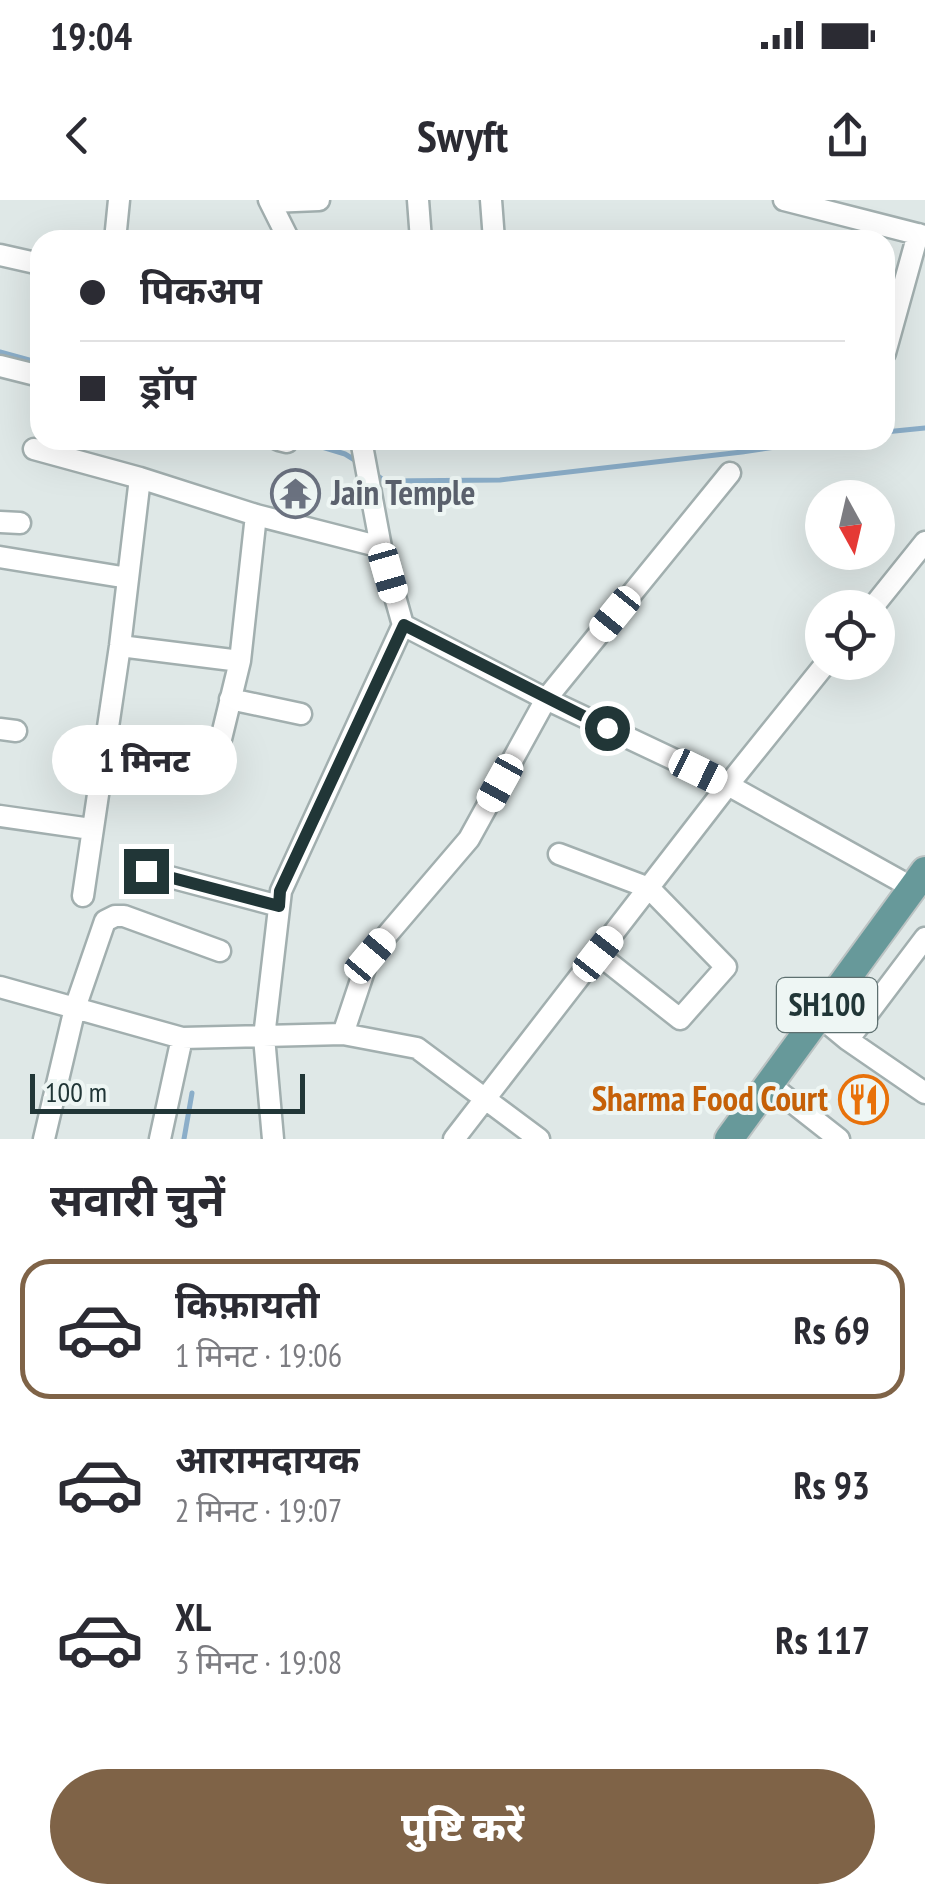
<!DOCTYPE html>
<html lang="hi">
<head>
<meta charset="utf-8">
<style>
	:root { --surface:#fff; --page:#f2f2f3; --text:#2b2b33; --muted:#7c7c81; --line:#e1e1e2; --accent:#7f6347 }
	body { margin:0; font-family:"PT Sans Narrow","Noto Sans Devanagari",sans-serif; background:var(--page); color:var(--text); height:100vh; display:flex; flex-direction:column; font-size:38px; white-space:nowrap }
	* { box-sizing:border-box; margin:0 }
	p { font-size:32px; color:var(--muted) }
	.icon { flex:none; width:55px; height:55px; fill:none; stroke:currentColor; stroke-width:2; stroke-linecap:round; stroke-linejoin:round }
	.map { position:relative; height:939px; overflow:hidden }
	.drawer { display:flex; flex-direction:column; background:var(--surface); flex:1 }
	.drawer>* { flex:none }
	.banner { position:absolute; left:30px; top:30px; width:865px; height:220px; border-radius:30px; box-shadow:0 10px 40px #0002; display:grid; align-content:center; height:220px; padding:0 50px; background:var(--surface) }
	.needle { width:65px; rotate:172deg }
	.buttons { position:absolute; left:805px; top:280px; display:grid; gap:20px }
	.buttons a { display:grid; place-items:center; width:90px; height:90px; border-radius:50%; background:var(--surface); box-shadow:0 10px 40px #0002; font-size:50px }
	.scale { position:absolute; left:30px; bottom:25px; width:275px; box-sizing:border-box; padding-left:10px; border:5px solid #213637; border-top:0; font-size:28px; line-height:35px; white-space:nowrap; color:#213637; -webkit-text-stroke:8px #eef6f4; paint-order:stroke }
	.end { position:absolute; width:45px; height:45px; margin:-22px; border:12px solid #213637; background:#fff; box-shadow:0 0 0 5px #fff }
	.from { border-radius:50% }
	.bubble { position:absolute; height:70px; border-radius:35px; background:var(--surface); box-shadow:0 10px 40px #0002; font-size:32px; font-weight:800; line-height:70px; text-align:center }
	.car { position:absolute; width:30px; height:60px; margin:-30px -15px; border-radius:12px; box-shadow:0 0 8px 2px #0007; background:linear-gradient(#fff 24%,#345 0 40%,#fff 0 76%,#345 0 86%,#fff 0) }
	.banner b { display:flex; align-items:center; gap:35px; height:95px; font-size:38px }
	.banner b+b { border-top:2px solid var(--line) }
	.banner i { width:25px; height:25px; background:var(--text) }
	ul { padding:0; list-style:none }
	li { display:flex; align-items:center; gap:30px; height:140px; margin:0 20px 15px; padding:0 30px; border:5px solid transparent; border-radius:30px }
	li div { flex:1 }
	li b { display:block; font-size:38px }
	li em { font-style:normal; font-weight:800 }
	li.selected { border-color:var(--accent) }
	li>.icon { width:90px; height:90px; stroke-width:1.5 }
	h2 { padding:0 50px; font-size:45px; line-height:120px }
	.button { display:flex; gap:20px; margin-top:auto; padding:20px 50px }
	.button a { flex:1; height:115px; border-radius:60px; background:var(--accent); color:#fff; font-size:40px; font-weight:800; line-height:115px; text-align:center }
	.status { display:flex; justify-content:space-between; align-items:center; height:70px; padding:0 50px; background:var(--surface); direction:ltr }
	.status svg { height:28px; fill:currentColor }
	header { display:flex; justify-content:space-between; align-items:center; height:130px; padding:0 50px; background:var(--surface); font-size:45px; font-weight:800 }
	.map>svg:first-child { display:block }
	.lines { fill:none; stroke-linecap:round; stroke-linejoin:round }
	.stream { stroke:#8baec9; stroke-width:5 }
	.minor-casing { stroke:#a2afaf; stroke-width:25 }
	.major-casing { stroke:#bcc3c3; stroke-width:32 }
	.minor { stroke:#fff; stroke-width:20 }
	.major { stroke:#67999a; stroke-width:28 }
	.route { stroke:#213637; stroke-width:12 }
	.labels { text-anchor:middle; stroke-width:8; stroke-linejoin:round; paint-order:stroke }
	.shield { fill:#eef6f4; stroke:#5e7070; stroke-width:2.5 }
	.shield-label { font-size:32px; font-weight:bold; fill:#213637 }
	.worship-label { font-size:35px; font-weight:bold; fill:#5b616d; stroke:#eef6f4; text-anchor:start }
	.food-label { font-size:35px; font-weight:bold; fill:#c56008; stroke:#eef6f4; text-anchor:end }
</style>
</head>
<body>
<div class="status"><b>19:04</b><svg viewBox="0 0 49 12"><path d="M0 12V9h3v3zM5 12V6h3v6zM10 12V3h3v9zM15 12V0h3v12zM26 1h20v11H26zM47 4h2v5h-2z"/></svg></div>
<header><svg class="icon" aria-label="back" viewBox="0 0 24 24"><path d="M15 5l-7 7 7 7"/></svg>Swyft<svg class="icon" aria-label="share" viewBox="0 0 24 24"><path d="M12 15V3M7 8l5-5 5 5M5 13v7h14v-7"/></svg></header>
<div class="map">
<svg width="925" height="939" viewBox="0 0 925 939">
	<rect width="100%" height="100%" fill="#dfe8e7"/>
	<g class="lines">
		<!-- stream -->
		<path class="stream" d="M0,152L40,163
			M885,232L925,228
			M299,240L345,254L358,262
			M375,274L385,281L500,280L742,252L822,240
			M184,939L192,893"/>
		<defs>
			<path id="minor" d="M269,0L289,40
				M418,0L421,40
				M491,0L494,40
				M784,0L925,36
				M271,2L319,0
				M115,40L119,0
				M0,55L40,64
				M885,153L918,34
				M0,166L40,176
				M279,240L287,242
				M34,249L140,278L256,315L381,347
				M0,322L20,323
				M0,357L128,378
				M872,408L925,342
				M403,425L546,499L728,585L913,688
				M120,446L240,461L256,315
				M230,499L301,514
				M0,529L16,531
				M221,539L240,461
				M0,616L91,629
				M559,654L649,688L726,767L680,819L598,754
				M147,671L279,706
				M83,696L120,446L140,278
				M0,787L182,838L343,834L417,848L539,939
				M819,816L848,840L925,893
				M343,834L369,756L469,639L546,499L730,273
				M848,840L925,738
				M769,884L839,939
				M44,939L75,808L105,721L115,716H124L220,751
				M160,939L182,838
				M273,939L264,837L281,691L403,425L381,347L361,240
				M454,939L728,585L827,462"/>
			<path id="major" d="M729,939L925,671"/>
		</defs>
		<!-- minor casing -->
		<use href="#minor" class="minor-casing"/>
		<!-- major casing -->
		<use href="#major" class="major-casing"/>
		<!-- minor -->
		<use href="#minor" class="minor"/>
		<!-- major -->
		<use href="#major" class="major"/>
	</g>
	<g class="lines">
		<!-- route -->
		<path class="route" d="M146,671L279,706L280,691L404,425L607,528"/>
	</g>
	<!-- icons -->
	<defs>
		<symbol id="temple-ring" viewBox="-11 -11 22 22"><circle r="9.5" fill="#eef6f4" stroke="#6b7280" stroke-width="1.5"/><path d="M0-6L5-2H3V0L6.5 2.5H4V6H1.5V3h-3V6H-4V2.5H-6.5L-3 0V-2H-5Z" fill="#6b7280"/></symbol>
		<symbol id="restaurant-ring" viewBox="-11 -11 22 22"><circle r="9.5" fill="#eef6f4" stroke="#e8710a" stroke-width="1.5"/><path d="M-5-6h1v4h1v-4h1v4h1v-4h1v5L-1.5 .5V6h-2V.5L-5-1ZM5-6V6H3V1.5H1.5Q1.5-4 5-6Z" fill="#e8710a"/></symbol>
	</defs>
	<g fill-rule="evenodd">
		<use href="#temple-ring" x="268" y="266" width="55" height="55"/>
		<use href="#restaurant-ring" x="836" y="872" width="55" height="55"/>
	</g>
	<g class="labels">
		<!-- shield labels -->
		<rect class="shield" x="777" y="778" width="100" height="54" rx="8"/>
		<g class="shield-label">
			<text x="827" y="816">SH100</text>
		</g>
		<!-- worship labels -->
		<g class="worship-label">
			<text x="331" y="305">Jain Temple</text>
		</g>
		<!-- food labels -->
		<g class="food-label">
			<text x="828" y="911">Sharma Food Court</text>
		</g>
	</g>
</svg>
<div class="buttons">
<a><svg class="needle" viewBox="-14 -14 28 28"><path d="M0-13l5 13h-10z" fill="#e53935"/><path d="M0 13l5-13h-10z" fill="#7c7c81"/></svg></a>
<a><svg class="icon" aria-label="locate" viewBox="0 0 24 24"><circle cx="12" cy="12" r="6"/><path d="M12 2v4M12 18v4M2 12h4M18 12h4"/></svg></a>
</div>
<div class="scale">100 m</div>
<i class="end from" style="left:607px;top:528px"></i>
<i class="end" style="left:146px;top:671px"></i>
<div class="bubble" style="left:52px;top:525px;width:185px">1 मिनट</div>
<i class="car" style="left:388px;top:373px;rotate:164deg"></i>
<i class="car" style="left:615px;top:414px;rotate:219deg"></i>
<i class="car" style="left:698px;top:571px;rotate:116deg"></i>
<i class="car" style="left:500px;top:583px;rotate:209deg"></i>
<i class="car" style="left:598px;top:754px;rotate:38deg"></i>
<i class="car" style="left:370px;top:756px;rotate:40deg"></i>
<div class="banner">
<b><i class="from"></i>पिकअप</b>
<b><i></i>ड्रॉप</b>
</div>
</div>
<section class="drawer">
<h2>सवारी चुनें</h2>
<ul>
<li class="selected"><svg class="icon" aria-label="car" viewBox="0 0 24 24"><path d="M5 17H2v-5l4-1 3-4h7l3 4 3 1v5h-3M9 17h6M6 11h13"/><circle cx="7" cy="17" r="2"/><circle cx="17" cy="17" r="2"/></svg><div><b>किफ़ायती</b><p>1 मिनट · 19:06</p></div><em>Rs 69</em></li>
<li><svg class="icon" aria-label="car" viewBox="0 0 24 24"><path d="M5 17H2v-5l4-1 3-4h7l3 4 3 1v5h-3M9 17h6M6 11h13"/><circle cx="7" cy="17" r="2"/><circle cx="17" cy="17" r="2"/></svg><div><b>आरामदायक</b><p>2 मिनट · 19:07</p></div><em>Rs 93</em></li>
<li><svg class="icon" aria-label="car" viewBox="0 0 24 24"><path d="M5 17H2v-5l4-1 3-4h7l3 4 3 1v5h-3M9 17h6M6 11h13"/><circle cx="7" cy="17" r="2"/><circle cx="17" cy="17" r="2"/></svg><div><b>XL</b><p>3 मिनट · 19:08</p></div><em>Rs 117</em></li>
</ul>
<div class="button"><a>पुष्टि करें</a></div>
</section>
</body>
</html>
